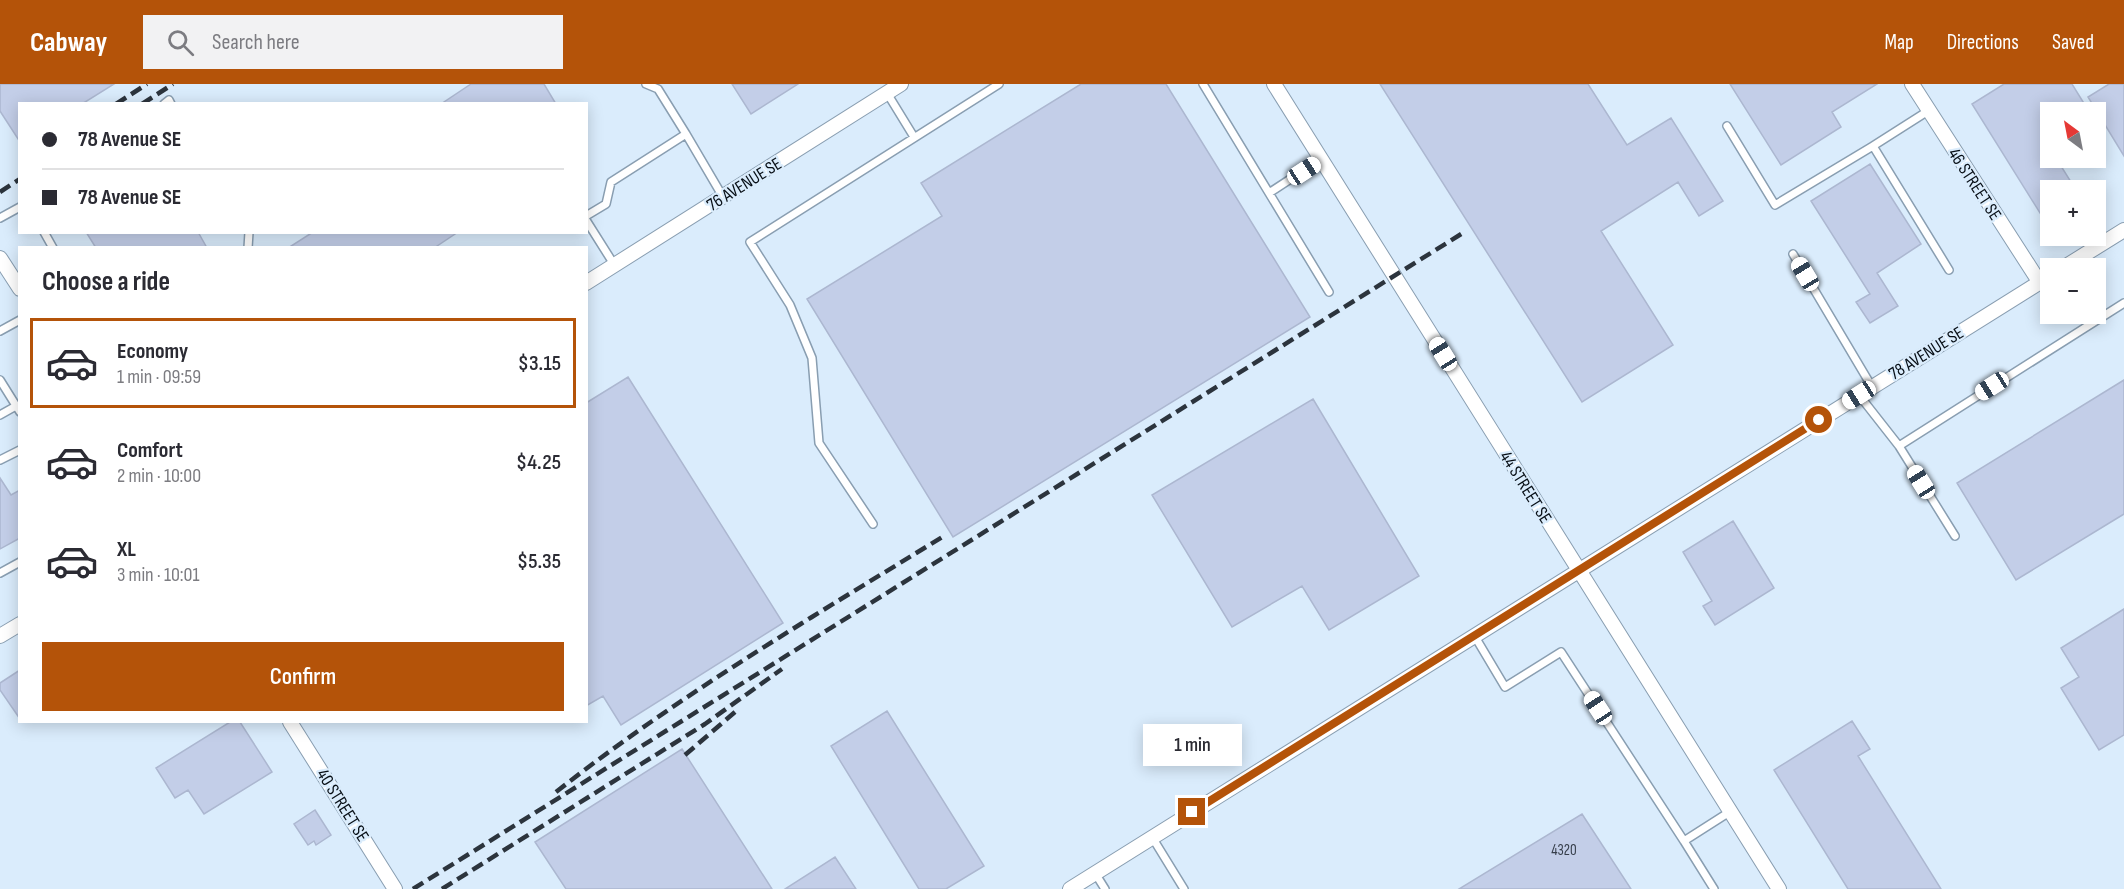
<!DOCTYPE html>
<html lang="en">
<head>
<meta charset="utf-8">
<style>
	:root { --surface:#fff; --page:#f2f2f3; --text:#2b2b33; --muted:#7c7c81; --line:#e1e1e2; --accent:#b45309 }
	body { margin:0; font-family:"Sofia Sans Condensed",sans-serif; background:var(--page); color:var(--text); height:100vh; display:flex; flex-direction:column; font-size:22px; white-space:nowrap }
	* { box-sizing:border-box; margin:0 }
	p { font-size:20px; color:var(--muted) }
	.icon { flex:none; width:33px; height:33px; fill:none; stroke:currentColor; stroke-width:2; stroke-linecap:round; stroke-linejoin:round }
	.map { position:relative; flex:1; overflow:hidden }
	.sheet { position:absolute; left:18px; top:162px; width:570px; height:477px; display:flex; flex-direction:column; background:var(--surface); border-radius:0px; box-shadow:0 3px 15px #0003 }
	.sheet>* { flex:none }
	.banner { position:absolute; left:18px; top:18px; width:570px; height:132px; border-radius:0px; box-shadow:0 3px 15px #0003; display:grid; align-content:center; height:132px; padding:0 24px; background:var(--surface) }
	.needle { width:39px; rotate:328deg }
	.controls { position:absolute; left:2040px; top:18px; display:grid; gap:12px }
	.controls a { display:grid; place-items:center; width:66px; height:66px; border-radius:0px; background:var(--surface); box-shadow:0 3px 15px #0003; font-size:30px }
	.end { position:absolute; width:27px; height:27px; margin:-14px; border:8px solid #b45309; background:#fff; box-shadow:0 0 0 3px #fff }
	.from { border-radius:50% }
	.bubble { position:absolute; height:42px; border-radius:0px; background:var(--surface); box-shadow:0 3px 15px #0003; font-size:20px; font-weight:600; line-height:42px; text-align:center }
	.car { position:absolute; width:18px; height:36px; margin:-18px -9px; border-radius:8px; box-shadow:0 0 4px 2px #0007; background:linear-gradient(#fff 24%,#345 0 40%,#fff 0 76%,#345 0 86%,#fff 0) }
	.banner b { display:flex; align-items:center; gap:21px; height:57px; font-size:22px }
	.banner b+b { border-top:2px solid var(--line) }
	.banner i { width:15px; height:15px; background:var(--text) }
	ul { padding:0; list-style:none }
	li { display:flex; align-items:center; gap:18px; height:90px; margin:0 12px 9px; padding:0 12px; border:3px solid transparent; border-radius:0px }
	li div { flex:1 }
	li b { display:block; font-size:22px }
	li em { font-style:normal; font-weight:600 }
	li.current { border-color:var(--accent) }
	li>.icon { width:54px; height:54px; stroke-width:1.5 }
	h2 { padding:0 24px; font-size:27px; line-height:72px }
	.primary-button { display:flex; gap:12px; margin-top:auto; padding:12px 24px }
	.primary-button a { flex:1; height:69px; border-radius:0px; background:var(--accent); color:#fff; font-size:24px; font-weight:600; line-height:69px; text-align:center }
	header { display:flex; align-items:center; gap:36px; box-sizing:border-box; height:84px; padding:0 30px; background:var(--accent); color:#fff }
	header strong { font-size:28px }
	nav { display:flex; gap:33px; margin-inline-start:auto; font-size:21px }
	.search { width:420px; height:54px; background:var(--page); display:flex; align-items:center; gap:15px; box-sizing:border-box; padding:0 21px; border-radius:0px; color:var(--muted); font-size:22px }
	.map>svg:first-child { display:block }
	.building { fill:#c3cee8; stroke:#acb7d0; stroke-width:1.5 }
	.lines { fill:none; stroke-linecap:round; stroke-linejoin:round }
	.lane-casing { stroke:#899eb1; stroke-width:10 }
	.street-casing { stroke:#899eb1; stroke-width:16 }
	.lane { stroke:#fff; stroke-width:7 }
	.street { stroke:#fff; stroke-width:14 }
	.rail { stroke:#2c343d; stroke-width:4.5; stroke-dasharray:12 6; stroke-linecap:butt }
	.route { stroke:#b45309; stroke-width:8 }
	.labels { text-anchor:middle; stroke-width:4.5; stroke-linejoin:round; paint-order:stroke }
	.number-label { font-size:15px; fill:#363e4a }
	.street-label { font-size:18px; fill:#070e15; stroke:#daecfc }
</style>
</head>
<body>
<header>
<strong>Cabway</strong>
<div class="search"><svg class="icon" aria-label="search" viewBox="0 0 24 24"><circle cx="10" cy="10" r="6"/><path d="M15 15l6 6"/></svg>Search here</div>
<nav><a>Map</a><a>Directions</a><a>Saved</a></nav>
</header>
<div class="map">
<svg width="2124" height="805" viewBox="0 0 2124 805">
	<rect width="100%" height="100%" fill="#daecfc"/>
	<!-- building -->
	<path class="building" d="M0,0H114L82,20H20V58L0,27Z
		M471,0H544L556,20H441Z
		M732,0H798L751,30Z
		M1081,0H1166L1310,233L953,453L807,215L942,132L921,99Z
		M1380,0H1588L1627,61L1671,34L1723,117L1699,132L1678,98L1601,147L1673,261L1582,318Z
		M1730,0H1877L1832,28L1841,43L1781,81Z
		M2004,0H2072L2085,21L2073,28H2050V43L2041,49L2050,65V74H2056L2076,106H2050V145L1972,20Z
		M2109,0H2124V72L2088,13Z
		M1870,80L1921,160L1877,189L1898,222L1870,239L1856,218L1870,210L1811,117Z
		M86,148H198L207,164H96Z
		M313,148H458L434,164H288Z
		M628,293L783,539L621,641L603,612L586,622V319Z
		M2124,296V430L2016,496L1957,399Z
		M1313,315L1419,492L1329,546L1302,502L1232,543L1152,411Z
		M0,394L11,411L20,406V454L0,465Z
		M1733,437L1774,504L1715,541L1703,522L1712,517L1683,468Z
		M2124,525V651L2099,666L2061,604L2079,593L2061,564Z
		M20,586V635L0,606V599Z
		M887,627L984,782L946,805H919L831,662Z
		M1852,637L1870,665L1858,672L1941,805H1848L1774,686Z
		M230,638H240L272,688L204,730L188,706L175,714L156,684Z
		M682,665L772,805H566L535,758Z
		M315,726L331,751L316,761L314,757L308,761L294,740Z
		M1582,730L1631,805H1459Z
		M835,773L856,805H785Z"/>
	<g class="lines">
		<defs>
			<path id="lane" d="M646,0L658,5L686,50
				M1203,0L1329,208
				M887,9L914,53
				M164,20L169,16L171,20
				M1928,27L1873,62L1949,186
				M1727,42L1775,121L1873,62
				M1269,109L1321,75
				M586,132L606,120L611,98L686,50L723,113
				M0,134L20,123
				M586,136L615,182
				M44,148L53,164
				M248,164L249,148
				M1793,170L1872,303
				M0,247L20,236
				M0,296L20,328
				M1859,311L1899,362L1955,452
				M0,331L16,322
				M1899,362L2124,219
				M0,376L20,366
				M873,440L819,359L812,274L790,221L750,158L999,0
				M0,489L20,478
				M1474,551L1505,603L1561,568L1684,757
				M1152,753L1184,805
				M1095,789L1105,805
				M1714,805L1684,757L1731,727"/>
			<path id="street" d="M1274,0L1779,805
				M1912,0L2040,199
				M0,174L20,205
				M2063,184L2124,146
				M586,199L901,0
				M0,552L20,540
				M290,638L395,805
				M1070,805L2050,192"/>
		</defs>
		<!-- lane casing -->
		<use href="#lane" class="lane-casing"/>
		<!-- street casing -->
		<use href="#street" class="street-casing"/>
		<!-- lane -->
		<use href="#lane" class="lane"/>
		<!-- street -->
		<use href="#street" class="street"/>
		<!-- rail -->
		<path class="rail" d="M116,20L147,0
			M142,20L173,0
			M0,108L20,95
			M685,671L735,628
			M556,708C678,612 812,533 944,452
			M413,805L1466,147
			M442,805L705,640L782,585"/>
	</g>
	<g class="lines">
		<!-- route -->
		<path class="route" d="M1192,728L1819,336"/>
	</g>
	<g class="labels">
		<!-- number labels -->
		<g class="number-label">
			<text x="1564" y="771">4320</text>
		</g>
		<!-- street labels -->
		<g class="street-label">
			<text transform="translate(744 100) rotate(-32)" y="6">76 AVENUE SE</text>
			<text transform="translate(1975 100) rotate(57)" y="6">46 STREET SE</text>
			<text transform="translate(1926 269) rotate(-32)" y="6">78 AVENUE SE</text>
			<text transform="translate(1526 403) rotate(58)" y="6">44 STREET SE</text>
			<text transform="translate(343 721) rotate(58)" y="6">40 STREET SE</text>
		</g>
	</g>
</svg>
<div class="controls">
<a><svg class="needle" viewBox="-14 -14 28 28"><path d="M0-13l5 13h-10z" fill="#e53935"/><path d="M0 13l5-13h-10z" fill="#7c7c81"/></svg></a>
<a>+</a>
<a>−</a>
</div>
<i class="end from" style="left:1819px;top:336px"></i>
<i class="end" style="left:1192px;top:728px"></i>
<div class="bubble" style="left:1143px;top:640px;width:99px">1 min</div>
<i class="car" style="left:1304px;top:87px;rotate:57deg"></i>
<i class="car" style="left:1805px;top:190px;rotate:329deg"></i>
<i class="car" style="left:1443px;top:270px;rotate:328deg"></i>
<i class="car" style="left:1992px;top:302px;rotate:238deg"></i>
<i class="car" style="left:1859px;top:311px;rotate:238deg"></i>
<i class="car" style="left:1921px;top:398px;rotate:328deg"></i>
<i class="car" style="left:1598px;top:624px;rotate:327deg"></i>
<div class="banner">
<b><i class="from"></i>78 Avenue SE</b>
<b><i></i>78 Avenue SE</b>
</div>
<section class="sheet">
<h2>Choose a ride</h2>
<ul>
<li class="current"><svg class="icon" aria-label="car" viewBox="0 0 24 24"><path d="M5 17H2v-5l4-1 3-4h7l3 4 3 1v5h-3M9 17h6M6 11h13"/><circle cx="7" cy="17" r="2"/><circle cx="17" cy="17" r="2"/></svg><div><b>Economy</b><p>1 min · 09:59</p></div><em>$3.15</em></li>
<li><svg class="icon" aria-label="car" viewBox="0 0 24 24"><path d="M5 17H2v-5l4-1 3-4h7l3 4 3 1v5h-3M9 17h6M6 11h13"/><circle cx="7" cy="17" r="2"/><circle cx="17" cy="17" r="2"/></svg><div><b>Comfort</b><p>2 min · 10:00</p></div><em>$4.25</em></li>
<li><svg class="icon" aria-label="car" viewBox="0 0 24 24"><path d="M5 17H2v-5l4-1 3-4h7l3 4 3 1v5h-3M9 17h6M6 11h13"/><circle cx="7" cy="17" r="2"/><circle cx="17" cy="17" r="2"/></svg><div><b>XL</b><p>3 min · 10:01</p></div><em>$5.35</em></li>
</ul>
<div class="primary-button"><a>Confirm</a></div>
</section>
</div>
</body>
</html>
